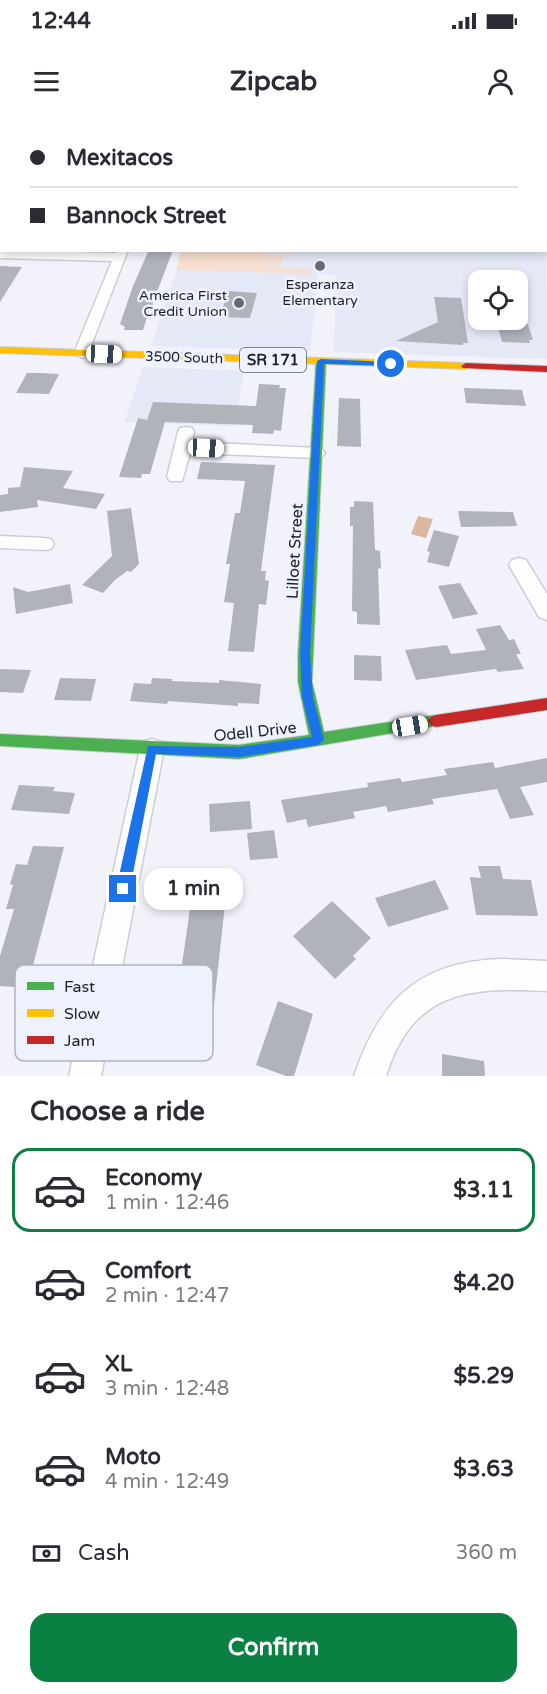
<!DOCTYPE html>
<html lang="en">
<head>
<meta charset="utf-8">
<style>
	:root { --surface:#fff; --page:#f7f7f7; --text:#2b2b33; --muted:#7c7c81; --line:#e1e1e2; --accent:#0b8043 }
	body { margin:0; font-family:"Varela Round",sans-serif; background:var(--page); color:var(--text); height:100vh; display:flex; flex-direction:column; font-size:22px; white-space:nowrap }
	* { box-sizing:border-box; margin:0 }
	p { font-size:20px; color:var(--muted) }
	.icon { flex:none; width:33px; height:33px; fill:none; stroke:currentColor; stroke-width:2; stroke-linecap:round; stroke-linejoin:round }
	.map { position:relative; height:956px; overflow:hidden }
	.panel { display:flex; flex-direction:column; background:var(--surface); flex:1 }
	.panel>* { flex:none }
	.banner { position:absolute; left:0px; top:0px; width:548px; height:132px; box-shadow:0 3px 9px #0003; display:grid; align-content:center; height:132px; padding:0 30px; background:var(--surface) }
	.fabs { position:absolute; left:468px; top:150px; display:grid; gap:12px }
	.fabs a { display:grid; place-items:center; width:60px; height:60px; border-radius:12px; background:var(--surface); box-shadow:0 3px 9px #0003; font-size:30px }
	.end { position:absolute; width:27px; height:27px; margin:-14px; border:8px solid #1a73e8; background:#fff; box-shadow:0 0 0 3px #fff }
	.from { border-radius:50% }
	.bubble { position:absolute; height:42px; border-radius:18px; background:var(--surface); box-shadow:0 3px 9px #0003; font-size:20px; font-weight:700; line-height:42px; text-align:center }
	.car { position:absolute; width:18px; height:36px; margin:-18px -9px; border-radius:8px; box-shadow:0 0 4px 2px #0007; background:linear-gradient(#fff 24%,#345 0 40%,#fff 0 76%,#345 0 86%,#fff 0) }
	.banner b { display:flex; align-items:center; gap:21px; height:57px; font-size:22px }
	.banner b+b { border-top:2px solid var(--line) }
	.banner i { width:15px; height:15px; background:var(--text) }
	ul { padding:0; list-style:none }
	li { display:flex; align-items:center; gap:18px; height:84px; margin:0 12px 9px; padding:0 18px; border:3px solid transparent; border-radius:18px }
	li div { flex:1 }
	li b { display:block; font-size:22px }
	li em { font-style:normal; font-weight:700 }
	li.active { border-color:var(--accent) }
	li>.icon { width:54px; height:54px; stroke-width:1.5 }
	h2 { padding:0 30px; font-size:27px; line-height:72px }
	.pay { display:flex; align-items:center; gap:15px; height:66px; padding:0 30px; font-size:22px }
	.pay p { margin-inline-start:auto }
	.cta { display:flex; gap:12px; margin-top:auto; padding:12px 30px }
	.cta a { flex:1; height:69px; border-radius:18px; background:var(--accent); color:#fff; font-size:24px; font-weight:700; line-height:69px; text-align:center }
	.status { display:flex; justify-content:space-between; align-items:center; height:42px; padding:0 30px; background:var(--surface); direction:ltr }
	.status svg { height:16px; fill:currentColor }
	header { display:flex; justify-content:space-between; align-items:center; height:78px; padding:0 30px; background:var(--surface); font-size:27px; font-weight:700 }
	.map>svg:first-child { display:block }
	.built { fill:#e4e8f7; fill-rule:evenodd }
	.green { fill:#f6ded1 }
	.water { fill:#dcb69d }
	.building { fill:#b1b3bb }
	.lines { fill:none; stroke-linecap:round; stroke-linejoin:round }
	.street-casing { stroke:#cbced6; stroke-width:3 }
	.fast-casing { stroke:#cbced6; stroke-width:2 }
	.slow-casing { stroke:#cbced6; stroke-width:2 }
	.jam-casing { stroke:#cbced6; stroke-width:2 }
	.street { fill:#fdfdfe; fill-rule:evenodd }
	.fast { fill:#4caf50; fill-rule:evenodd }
	.slow { fill:#ffc107; fill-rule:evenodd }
	.jam { fill:#c62828; fill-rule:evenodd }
	.route { fill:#1a73e8 }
	.poi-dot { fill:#686a73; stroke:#eef2fd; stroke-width:2 }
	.labels { text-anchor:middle; stroke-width:5; stroke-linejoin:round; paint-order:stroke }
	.far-poi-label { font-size:14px; fill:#1e212b; stroke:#eef2fd }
	.far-street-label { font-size:14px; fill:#1e212b; stroke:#eef2fd }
	.shield { fill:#eef2fd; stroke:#5c606a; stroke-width:1.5 }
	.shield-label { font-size:15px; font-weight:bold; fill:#1e212b }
	.street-label { font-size:16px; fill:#1e212b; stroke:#eef2fd }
	.key { fill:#eef2fd; stroke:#b0b3be; stroke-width:1.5 }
	.key-label { font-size:16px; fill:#1e212b }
</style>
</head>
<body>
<div class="status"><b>12:44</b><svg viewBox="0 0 49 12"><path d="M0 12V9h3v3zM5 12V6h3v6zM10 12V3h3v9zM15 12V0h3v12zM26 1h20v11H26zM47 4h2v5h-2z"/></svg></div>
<header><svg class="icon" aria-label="menu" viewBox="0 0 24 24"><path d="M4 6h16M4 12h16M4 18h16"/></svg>Zipcab<svg class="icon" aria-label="person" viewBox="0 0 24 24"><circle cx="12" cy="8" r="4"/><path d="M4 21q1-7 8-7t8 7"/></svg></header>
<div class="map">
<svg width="547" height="956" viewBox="0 0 547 956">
	<rect width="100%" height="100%" fill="#f2f3fa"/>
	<!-- built -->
	<path class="built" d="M546,58L547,239L334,232L336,155L318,154L310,231L151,226L177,151L181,131L546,130ZM478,160H518V200H478Z
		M143,247L244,251L235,306L124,302Z"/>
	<!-- green -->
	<path class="green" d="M181,131H292L294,134H267V136H283L281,146L266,145V142L265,147L310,149V154L176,150Z"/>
	<!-- water -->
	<path class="water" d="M418,396L433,399L426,418L411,414Z"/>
	<!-- building -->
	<path class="building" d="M156,130H173L157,172H154L152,191H149L143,210H124L125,207L120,204L133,166L148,132Z
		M0,146L22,147L0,182Z
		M228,171L257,173L250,198L220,197Z
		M434,177L461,178L468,223H463V225L396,221L438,202Z
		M497,203L528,204L533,220H529L530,223L502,222Z
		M27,253H42L59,254L49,274L16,273Z
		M259,264L280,265L279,268H286L281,311L274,310L273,314L252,313L253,305L165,302L150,354H142L141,358L119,357L138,298L147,300L153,282L256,286Z
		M464,268L522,270L526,286L466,283Z
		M339,278L360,279L361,327L337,326Z
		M201,342L275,345L261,451H266L265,460L269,461L266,485L259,484L254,532L228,531L234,483L224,482L230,444H226L235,393H240L245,361L197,359Z
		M24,347L73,351L63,368L105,374L96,389L37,380L38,387L0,392V375L8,374V368L20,367Z
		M354,381L373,382L375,430L380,431L381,448L378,449L380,505L357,504V492L352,491L353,406H350V387H354Z
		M131,388L139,444L131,452L127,451L115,460L103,473L82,465L112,436L107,391Z
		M458,391L513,392L517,406L461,407Z
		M434,410L459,416L449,447L427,442L430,432L427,431Z
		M460,463L478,494L453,499L438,466Z
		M70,464L73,483L16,494L13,467L28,472Z
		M500,505L509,520L514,519L521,534H516L524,549L498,552L496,549L416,560L405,530L447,525L451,534L486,530L476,509Z
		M354,535L381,536L382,561L354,560Z
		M0,549L31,550L23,573L0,572Z
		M60,558L96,559L91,581L54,580Z
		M152,558L172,559V561L219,563V560L261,564L259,584L238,583V586L168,581L167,584L130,581L134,563L151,564Z
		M547,638V662L520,667L534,695L510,699L497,669L432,679L434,684L388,692L386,686L353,692L355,698L308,707L306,699L287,703L281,680L368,667L367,663L400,658L402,662L447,655L444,649L493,642L495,648Z
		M19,665L55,667L53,671L75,673L69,694L11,690Z
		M250,681L252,709L210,712L209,684Z
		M274,710L278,738L250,740L247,713Z
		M33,726L64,727L27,868L0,866V836L14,789H6L13,765L10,764L16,744L27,745Z
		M478,746H500L503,759L531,760L538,796L476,795L470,757L481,758Z
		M195,754L228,757L209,931L170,928Z
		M435,760L449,789L388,807L375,778Z
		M332,781L371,818L353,836L356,839L335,859L293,816Z
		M278,881L313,894L294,956H286L256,945Z
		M442,934L484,941L485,956H442Z"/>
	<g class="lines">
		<defs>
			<path id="street" d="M0,0H5L6,2H2L0,5Z
				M257,0H268L256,2Z
				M546,9H547V15H546Z
				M2,16V24H0V17Z
				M0,42H2V48H0Z
				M0,82H2V88H0Z
				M0,130L115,133L116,130H128L87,236L82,238L74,233L112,141L0,138Z
				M186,307L192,308L194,312L192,322L316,328L322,329L325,333L322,337L316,338L190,333L182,361H170L167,357L178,312L180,308Z
				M0,416L44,418L51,419L54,424L51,429L44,430L0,428Z
				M519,438L526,440L547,474V500L539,497L509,445L512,440Z
				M152,619L161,622L164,629L101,956H69L140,629L143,622Z
				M503,839L547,841V871C469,867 413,870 386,956H354C380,879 419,841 503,839Z"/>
			<path id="fast" d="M321,238L326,241L312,562L324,612L436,595L441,597L444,601L441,605L239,639L0,626V614L239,625L309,615L298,562V534L316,241Z"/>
			<path id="slow" d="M0,227L466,243L471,246L466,249L0,233Z"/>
			<path id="jam" d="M466,243L547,246V252L463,248L461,246Z
				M547,578V590L436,607L431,605L428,601L431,597L436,595Z"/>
		</defs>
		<!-- street casing -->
		<use href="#street" class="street-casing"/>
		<!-- fast casing -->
		<use href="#fast" class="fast-casing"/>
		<!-- slow casing -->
		<use href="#slow" class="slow-casing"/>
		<!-- jam casing -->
		<use href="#jam" class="jam-casing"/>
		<!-- street -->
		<use href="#street" class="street"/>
		<!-- fast -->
		<use href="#fast" class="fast"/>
		<!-- slow -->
		<use href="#slow" class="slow"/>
		<!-- jam -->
		<use href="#jam" class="jam"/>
	</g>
	<!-- route -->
	<path class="route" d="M321,239L391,242L394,244L391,246L324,244L310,534L313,577L324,620L318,625L239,637L156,634L130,769L128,773L123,775L118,773L116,769L148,626L239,627L312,617L302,577L300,534L317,241Z"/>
	<!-- markers -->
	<g class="poi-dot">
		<circle cx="320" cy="146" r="6"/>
		<circle cx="239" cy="183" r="6"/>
	</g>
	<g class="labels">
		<!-- far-poi labels -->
		<g class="far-poi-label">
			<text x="320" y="169">Esperanza<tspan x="320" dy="16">Elementary</tspan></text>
			<text x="227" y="180" text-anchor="end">America First<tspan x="227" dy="16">Credit Union</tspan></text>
		</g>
		<!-- far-street labels -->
		<g class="far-street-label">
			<text transform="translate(184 237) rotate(2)" y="5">3500 South</text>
		</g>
		<!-- shield labels -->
		<rect class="shield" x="240" y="228" width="66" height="24" rx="4.5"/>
		<g class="shield-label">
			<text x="273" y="245">SR 171</text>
		</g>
		<!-- street labels -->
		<g class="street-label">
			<text transform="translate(294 431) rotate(-87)" y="6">Lilloet Street</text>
			<text transform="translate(255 611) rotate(-6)" y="6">Odell Drive</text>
		</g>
	</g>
	<!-- legend -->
	<rect x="15" y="845" width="198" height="96" rx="9" class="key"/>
	<rect x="27" y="862" width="27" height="8" fill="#4caf50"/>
	<rect x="27" y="889" width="27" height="8" fill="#ffc107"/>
	<rect x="27" y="916" width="27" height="8" fill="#c62828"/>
	<g class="key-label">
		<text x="64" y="872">Fast</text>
		<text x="64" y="899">Slow</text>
		<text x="64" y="926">Jam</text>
	</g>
</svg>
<div class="fabs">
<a><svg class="icon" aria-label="locate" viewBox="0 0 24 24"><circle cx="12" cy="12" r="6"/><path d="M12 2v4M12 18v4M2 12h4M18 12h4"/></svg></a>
</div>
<i class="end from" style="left:391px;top:244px"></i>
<i class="end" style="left:123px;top:769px"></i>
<div class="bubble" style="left:144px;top:748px;width:99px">1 min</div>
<i class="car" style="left:104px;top:234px;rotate:92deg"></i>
<i class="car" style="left:206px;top:328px;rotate:93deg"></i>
<i class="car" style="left:410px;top:606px;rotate:81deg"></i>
<div class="banner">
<b><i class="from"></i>Mexitacos</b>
<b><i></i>Bannock Street</b>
</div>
</div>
<section class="panel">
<h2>Choose a ride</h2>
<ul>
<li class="active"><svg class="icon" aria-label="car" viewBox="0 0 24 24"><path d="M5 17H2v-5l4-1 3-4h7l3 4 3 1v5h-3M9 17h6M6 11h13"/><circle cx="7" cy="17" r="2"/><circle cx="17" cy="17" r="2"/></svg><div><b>Economy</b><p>1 min · 12:46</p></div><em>$3.11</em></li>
<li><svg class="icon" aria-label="car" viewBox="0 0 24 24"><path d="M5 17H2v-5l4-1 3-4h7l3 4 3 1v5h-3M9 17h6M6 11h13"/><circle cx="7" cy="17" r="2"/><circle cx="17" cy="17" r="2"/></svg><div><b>Comfort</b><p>2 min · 12:47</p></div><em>$4.20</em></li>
<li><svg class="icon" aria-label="car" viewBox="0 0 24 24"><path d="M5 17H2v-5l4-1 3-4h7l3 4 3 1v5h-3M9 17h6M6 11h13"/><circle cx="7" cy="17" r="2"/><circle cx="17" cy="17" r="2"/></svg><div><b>XL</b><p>3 min · 12:48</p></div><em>$5.29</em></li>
<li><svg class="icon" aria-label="car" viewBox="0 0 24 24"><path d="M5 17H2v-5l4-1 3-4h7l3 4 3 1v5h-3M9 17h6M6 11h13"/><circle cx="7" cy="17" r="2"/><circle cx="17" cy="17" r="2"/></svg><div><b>Moto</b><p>4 min · 12:49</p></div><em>$3.63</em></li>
</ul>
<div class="pay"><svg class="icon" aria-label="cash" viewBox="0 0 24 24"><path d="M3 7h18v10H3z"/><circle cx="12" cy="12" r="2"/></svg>Cash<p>360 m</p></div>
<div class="cta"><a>Confirm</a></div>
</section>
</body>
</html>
